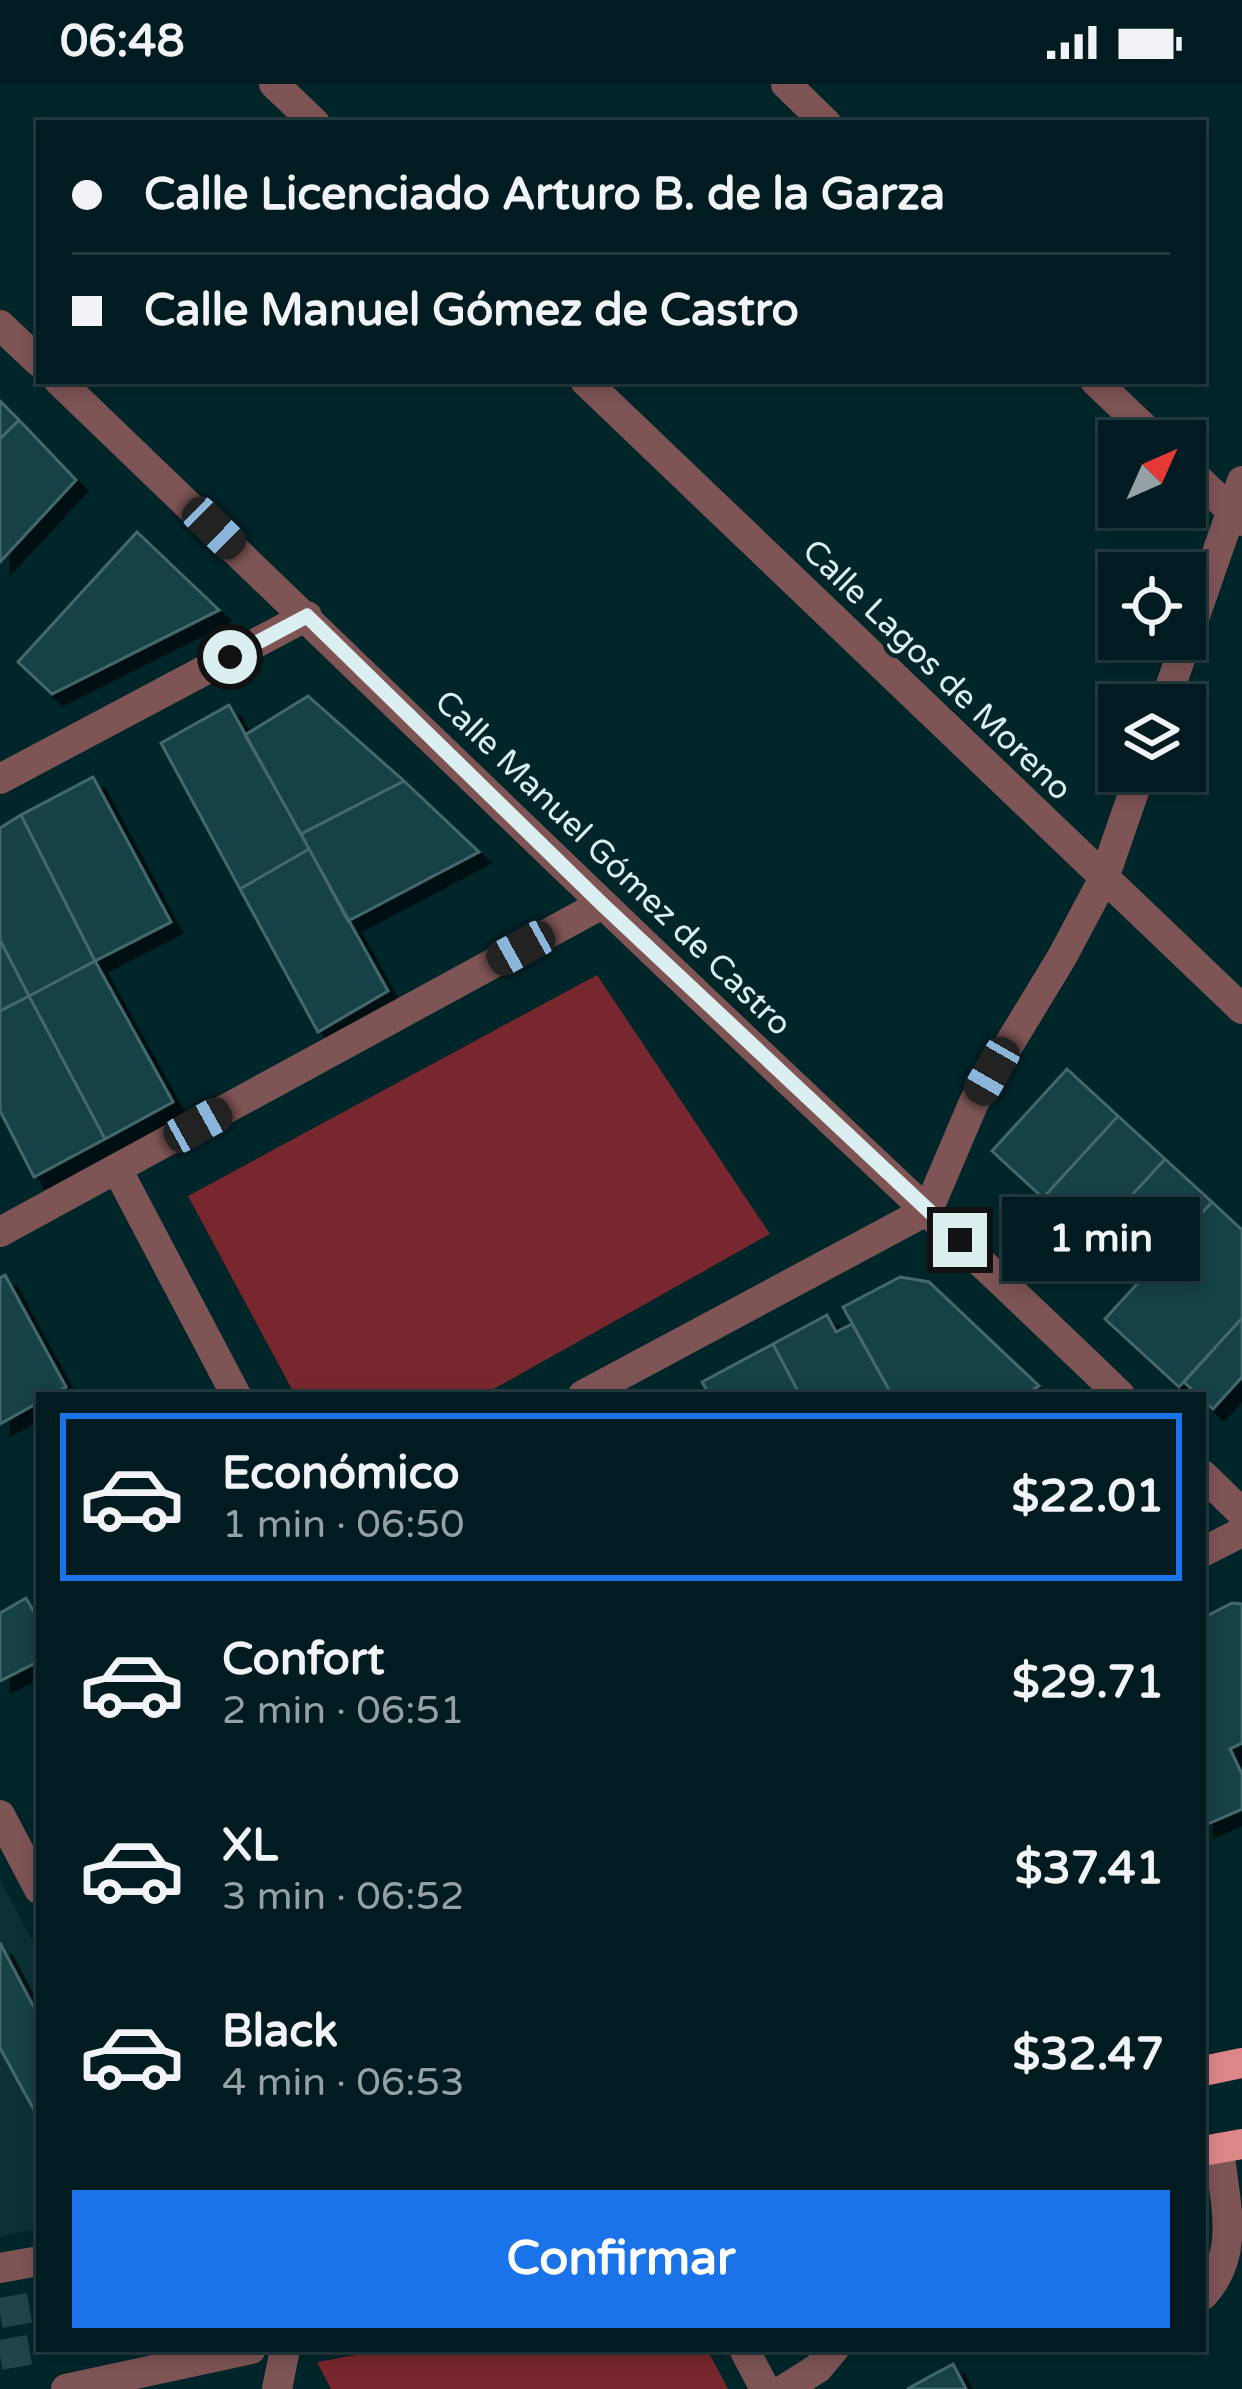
<!DOCTYPE html>
<html lang="es">
<head>
<meta charset="utf-8">
<style>
	:root { --surface:#011c20; --page:#0b2529; --text:#f1f3f6; --muted:#96a1a5; --line:#233a3e; --accent:#1a73e8 }
	body { margin:0; font-family:"Varela Round",sans-serif; background:var(--page); color:var(--text); height:100vh; display:flex; flex-direction:column; font-size:45px; white-space:nowrap }
	* { box-sizing:border-box; margin:0 }
	p { font-size:39px; color:var(--muted) }
	.icon { flex:none; width:66px; height:66px; fill:none; stroke:currentColor; stroke-width:2; stroke-linecap:round; stroke-linejoin:round }
	.map { position:relative; flex:1; overflow:hidden }
	.panel { position:absolute; left:36px; top:1308px; width:1170px; height:960px; display:flex; flex-direction:column; background:var(--surface); border-radius:0px; box-shadow:0 6px 18px #0003,0 0 0 3px var(--line) }
	.panel>* { flex:none }
	.top-card { position:absolute; left:36px; top:36px; width:1170px; height:264px; border-radius:0px; box-shadow:0 6px 18px #0003,0 0 0 3px var(--line); display:grid; align-content:center; height:264px; padding:0 36px; background:var(--surface) }
	.needle { width:78px; rotate:45deg }
	.tools { position:absolute; left:1098px; top:336px; display:grid; gap:24px }
	.tools a { display:grid; place-items:center; width:108px; height:108px; border-radius:0px; background:var(--surface); box-shadow:0 6px 18px #0003,0 0 0 3px var(--line); font-size:60px }
	.end { position:absolute; width:54px; height:54px; margin:-27px; border:15px solid #dbeef0; background:#111; box-shadow:0 0 0 6px #111 }
	.from { border-radius:50% }
	.bubble { position:absolute; height:84px; border-radius:0px; background:var(--surface); box-shadow:0 6px 18px #0003,0 0 0 3px var(--line); font-size:39px; font-weight:800; line-height:84px; text-align:center }
	.car { position:absolute; width:36px; height:72px; margin:-36px -18px; border-radius:15px; box-shadow:0 0 9px 3px #0007; background:linear-gradient(#222 24%,#8ab4d8 0 40%,#222 0 76%,#8ab4d8 0 86%,#222 0) }
	.top-card b { display:flex; align-items:center; gap:42px; height:114px; font-size:45px }
	.top-card b+b { border-top:3px solid var(--line) }
	.top-card i { width:30px; height:30px; background:var(--text) }
	ul { padding:21px 0 0; list-style:none }
	li { display:flex; align-items:center; gap:36px; height:168px; margin:0 24px 18px; padding:0 12px; border:6px solid transparent; border-radius:0px }
	li div { flex:1 }
	li b { display:block; font-size:45px }
	li em { font-style:normal; font-weight:800 }
	li.active { border-color:var(--accent) }
	li>.icon { width:108px; height:108px; stroke-width:1.5 }
	.primary-button { display:flex; gap:24px; margin-top:auto; padding:24px 36px }
	.primary-button a { flex:1; height:138px; border-radius:0px; background:var(--accent); color:#fff; font-size:48px; font-weight:800; line-height:138px; text-align:center }
	.status { display:flex; justify-content:space-between; align-items:center; height:84px; padding:0 60px; background:var(--surface); direction:ltr }
	.status svg { height:33px; fill:currentColor }
	.map>svg:first-child { display:block }
	.built { fill:#0b3135 }
	.green { fill:#79272e }
	.building { fill:#134246; stroke:#44686c; stroke-width:3; filter:url(#shadow) }
	.lines { fill:none; stroke-linecap:round; stroke-linejoin:round }
	.major-tunnel { stroke:#224448; stroke-width:30; stroke-dasharray:30 15; stroke-linecap:butt }
	.minor { stroke:#7e5455; stroke-width:30 }
	.major { stroke:#dd8688; stroke-width:30 }
	.route { stroke:#dbeef0; stroke-width:15 }
	.labels { text-anchor:middle; stroke-width:9; stroke-linejoin:round; paint-order:stroke }
	.street-label { font-size:33px; fill:#dbeef0; stroke:#01262a }
</style>
</head>
<body>
<div class="status"><b>06:48</b><svg viewBox="0 0 49 12"><path d="M0 12V9h3v3zM5 12V6h3v6zM10 12V3h3v9zM15 12V0h3v12zM26 1h20v11H26zM47 4h2v5h-2z"/></svg></div>
<div class="map">
<svg width="1242" height="2305" viewBox="0 0 1242 2305">
	<defs>
		<filter id="shadow"><feDropShadow dx="11" dy="11" stdDeviation="0" flood-color="#0009"/></filter>
	</defs>
	<rect width="100%" height="100%" fill="#01262a"/>
	<!-- built -->
	<path class="built" d="M0,1795L39,1869V2145L0,2152Z"/>
	<!-- green -->
	<path class="green" d="M597,891L770,1150L483,1311H295L188,1112Z
		M387,2265H707L728,2305H331L317,2278Z"/>
	<!-- building -->
	<path class="building" d="M0,317L19,336L0,355Z
		M19,336L76,396L0,478V355Z
		M137,448L219,526L52,610L18,578Z
		M308,612L404,697L301,750L245,651Z
		M229,621L309,765L240,805L161,659Z
		M93,693L171,838L95,877L21,731Z
		M404,697L479,768L348,837L301,750Z
		M21,731L95,877L29,912L0,856V744Z
		M309,765L388,907L318,948L240,805Z
		M0,856L29,912L0,927Z
		M95,877L173,1018L105,1055L29,912Z
		M29,912L105,1055L34,1093L0,1027V927Z
		M1067,985L1118,1032L1043,1114L992,1067Z
		M1118,1032L1165,1075L1090,1157L1043,1114Z
		M1165,1075L1212,1118L1137,1200L1090,1157Z
		M1212,1118L1242,1146V1234L1179,1303L1105,1235Z
		M5,1191L66,1303L52,1311H39V1318L0,1340V1194Z
		M900,1193L929,1198L1039,1302L1024,1311H892L843,1223Z
		M827,1231L836,1248L852,1240L892,1311H800L773,1260Z
		M1242,1234V1293L1213,1325L1203,1316V1311H1198L1184,1298Z
		M773,1260L800,1311H710L702,1298Z
		M26,1514L39,1537V1577L0,1597V1529Z
		M1232,1519L1242,1520V1659L1230,1665L1242,1690V1725L1203,1742V1534Z
		M0,1859L39,1933V2035L0,1964Z
		M953,2280L966,2305H907Z"/>
	<g class="lines">
		<!-- major-tunnel -->
		<path class="major-tunnel" d="M0,2229L39,2222
			M0,2271L39,2264"/>
		<!-- minor -->
		<path class="minor" d="M274,0L315,39
			M786,0L826,39
			M0,241L39,278
			M59,297C241,470 420,645 601,818C773,984 948,1145 1120,1311
			M585,297L1242,925
			M1095,297L1158,357
			M1185,383L1242,437
			M1164,621L1242,397
			M0,695L307,532
			M117,1085L236,1311
			M0,1148L602,820
			M583,1311L928,1126L974,1018L1062,873L1104,794L1141,687
			M1203,1391L1242,1429
			M1203,1468L1242,1448
			M0,1731L39,1805
			M0,2184L39,2177
			M1203,2211C1242,2169 1224,2117 1219,2064
			M744,2265L765,2305
			M66,2305L251,2265
			M277,2305L285,2265
			M785,2305L818,2284L834,2265"/>
		<!-- major -->
		<path class="major" d="M1203,1987L1242,1979
			M1203,2067L1242,2060"/>
	</g>
	<g class="lines">
		<!-- route -->
		<path class="route" d="M230,573L307,532L602,820L960,1156"/>
	</g>
	<g class="labels">
		<!-- street labels -->
		<g class="street-label">
			<text transform="translate(938 585) rotate(44)" y="12">Calle Lagos de Moreno</text>
			<text transform="translate(614 778) rotate(44)" y="12">Calle Manuel Gómez de Castro</text>
		</g>
	</g>
</svg>
<div class="tools">
<a><svg class="needle" viewBox="-14 -14 28 28"><path d="M0-13l5 13h-10z" fill="#e53935"/><path d="M0 13l5-13h-10z" fill="#96a1a5"/></svg></a>
<a><svg class="icon" aria-label="locate" viewBox="0 0 24 24"><circle cx="12" cy="12" r="6"/><path d="M12 2v4M12 18v4M2 12h4M18 12h4"/></svg></a>
<a><svg class="icon" aria-label="layers" viewBox="0 0 24 24"><path d="M12 4l9 5-9 5-9-5zM3 14l9 5 9-5"/></svg></a>
</div>
<i class="end from" style="left:230px;top:573px"></i>
<i class="end" style="left:960px;top:1156px"></i>
<div class="bubble" style="left:1002px;top:1113px;width:198px">1 min</div>
<i class="car" style="left:214px;top:444px;rotate:134deg"></i>
<i class="car" style="left:521px;top:864px;rotate:241deg"></i>
<i class="car" style="left:992px;top:987px;rotate:210deg"></i>
<i class="car" style="left:198px;top:1041px;rotate:61deg"></i>
<div class="top-card">
<b><i class="from"></i>Calle Licenciado Arturo B. de la Garza</b>
<b><i></i>Calle Manuel Gómez de Castro</b>
</div>
<section class="panel">
<ul>
<li class="active"><svg class="icon" aria-label="car" viewBox="0 0 24 24"><path d="M5 17H2v-5l4-1 3-4h7l3 4 3 1v5h-3M9 17h6M6 11h13"/><circle cx="7" cy="17" r="2"/><circle cx="17" cy="17" r="2"/></svg><div><b>Económico</b><p>1 min · 06:50</p></div><em>$22.01</em></li>
<li><svg class="icon" aria-label="car" viewBox="0 0 24 24"><path d="M5 17H2v-5l4-1 3-4h7l3 4 3 1v5h-3M9 17h6M6 11h13"/><circle cx="7" cy="17" r="2"/><circle cx="17" cy="17" r="2"/></svg><div><b>Confort</b><p>2 min · 06:51</p></div><em>$29.71</em></li>
<li><svg class="icon" aria-label="car" viewBox="0 0 24 24"><path d="M5 17H2v-5l4-1 3-4h7l3 4 3 1v5h-3M9 17h6M6 11h13"/><circle cx="7" cy="17" r="2"/><circle cx="17" cy="17" r="2"/></svg><div><b>XL</b><p>3 min · 06:52</p></div><em>$37.41</em></li>
<li><svg class="icon" aria-label="car" viewBox="0 0 24 24"><path d="M5 17H2v-5l4-1 3-4h7l3 4 3 1v5h-3M9 17h6M6 11h13"/><circle cx="7" cy="17" r="2"/><circle cx="17" cy="17" r="2"/></svg><div><b>Black</b><p>4 min · 06:53</p></div><em>$32.47</em></li>
</ul>
<div class="primary-button"><a>Confirmar</a></div>
</section>
</div>
</body>
</html>
